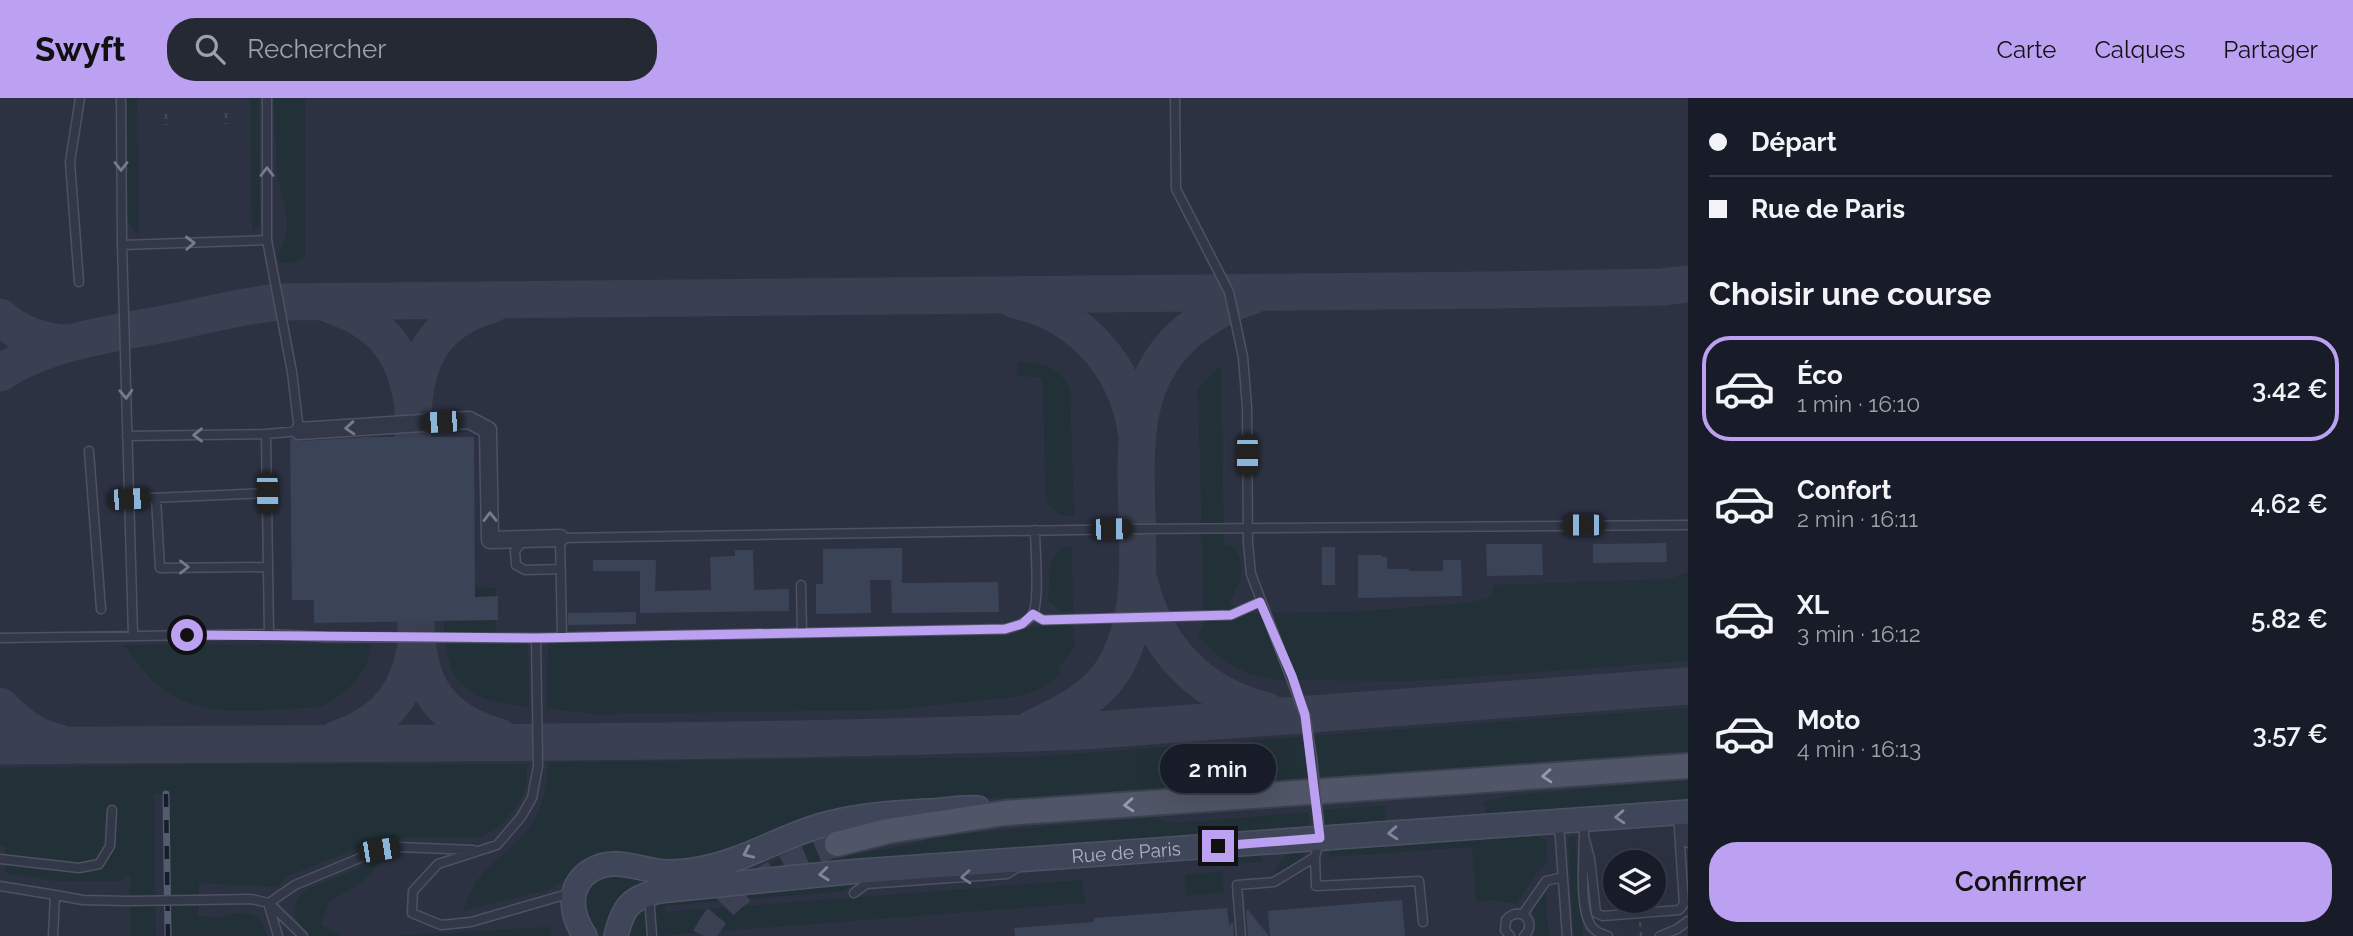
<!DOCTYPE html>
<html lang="fr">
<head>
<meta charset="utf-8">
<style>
	:root { --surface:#171c28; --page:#242934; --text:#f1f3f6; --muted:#9ea1a8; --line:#363a45; --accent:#bca0f2 }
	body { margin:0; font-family:Raleway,sans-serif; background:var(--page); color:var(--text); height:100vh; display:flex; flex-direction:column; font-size:26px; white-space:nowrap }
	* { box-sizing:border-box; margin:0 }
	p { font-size:23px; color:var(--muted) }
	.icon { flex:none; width:38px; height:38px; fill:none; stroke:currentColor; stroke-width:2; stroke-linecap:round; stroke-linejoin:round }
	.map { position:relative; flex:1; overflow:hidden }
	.sheet { display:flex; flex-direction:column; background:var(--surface); width:665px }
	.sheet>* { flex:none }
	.banner { display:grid; align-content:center; height:154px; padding:0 21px; background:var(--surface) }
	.controls { position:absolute; left:1603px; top:752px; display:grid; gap:14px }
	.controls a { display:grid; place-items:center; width:63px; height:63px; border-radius:50%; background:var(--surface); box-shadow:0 7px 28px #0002,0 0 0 2px var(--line); font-size:35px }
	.end { position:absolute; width:32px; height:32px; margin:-16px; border:9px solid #bca0f2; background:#111; box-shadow:0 0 0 4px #111 }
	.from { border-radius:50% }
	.bubble { position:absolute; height:49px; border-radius:24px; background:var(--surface); box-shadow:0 7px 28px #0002,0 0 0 2px var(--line); font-size:23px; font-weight:600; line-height:49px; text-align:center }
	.car { position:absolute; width:21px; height:42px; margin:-21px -10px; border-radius:9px; box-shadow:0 0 5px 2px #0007; background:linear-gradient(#222 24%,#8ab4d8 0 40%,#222 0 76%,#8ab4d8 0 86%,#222 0) }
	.banner b { display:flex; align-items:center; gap:24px; height:66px; font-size:26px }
	.banner b+b { border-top:2px solid var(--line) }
	.banner i { width:18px; height:18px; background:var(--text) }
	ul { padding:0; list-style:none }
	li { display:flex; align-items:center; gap:21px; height:105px; margin:0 14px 10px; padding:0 7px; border:4px solid transparent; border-radius:28px }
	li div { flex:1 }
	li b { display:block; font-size:26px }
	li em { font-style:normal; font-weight:600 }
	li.active { border-color:var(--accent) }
	li>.icon { width:63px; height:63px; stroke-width:1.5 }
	h2 { padding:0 21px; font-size:32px; line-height:84px }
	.primary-button { display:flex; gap:14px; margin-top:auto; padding:14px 21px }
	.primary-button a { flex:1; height:80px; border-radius:28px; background:var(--accent); color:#111; font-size:28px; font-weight:600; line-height:80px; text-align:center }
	header { display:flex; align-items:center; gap:42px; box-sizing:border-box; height:98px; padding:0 35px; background:var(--accent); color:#111 }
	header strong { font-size:33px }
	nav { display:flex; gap:38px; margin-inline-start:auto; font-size:24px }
	.search { width:490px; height:63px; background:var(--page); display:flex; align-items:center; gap:18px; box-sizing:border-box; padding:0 24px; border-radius:28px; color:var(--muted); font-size:26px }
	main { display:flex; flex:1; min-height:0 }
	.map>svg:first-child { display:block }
	.airport { fill:#2d3243; fill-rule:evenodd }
	.green { fill:#213137 }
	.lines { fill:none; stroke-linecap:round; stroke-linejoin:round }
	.taxiway { stroke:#3a4052; stroke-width:37 }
	.building { fill:#3b4357 }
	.primary-tunnel { stroke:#3b4152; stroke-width:24; stroke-dasharray:24 12; stroke-linecap:butt }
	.lane-casing { stroke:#4d5262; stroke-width:11 }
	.street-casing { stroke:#4d5262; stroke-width:19 }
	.secondary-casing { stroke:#4d5262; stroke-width:26 }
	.primary-casing { stroke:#3c4150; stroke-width:28 }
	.path { stroke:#3e4e55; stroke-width:2.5; stroke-dasharray:5 5; stroke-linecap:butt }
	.lane { stroke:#323847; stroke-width:8 }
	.street { stroke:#323847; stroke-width:16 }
	.secondary { stroke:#40465a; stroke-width:23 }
	.primary { stroke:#505667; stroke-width:24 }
	.rail-casing { stroke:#545b6e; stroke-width:7 }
	.rail { stroke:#181d2b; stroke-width:4.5; stroke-dasharray:13; stroke-linecap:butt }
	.lane-bridge-casing { stroke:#4d5262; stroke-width:11; stroke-linecap:butt }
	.lane-bridge { stroke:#323847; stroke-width:8 }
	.oneway { stroke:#757b8c }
	.oneway2 { stroke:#959bad }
	.oneway3 { stroke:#81879a }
	.route { stroke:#bca0f2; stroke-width:9 }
	.labels { text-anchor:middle; stroke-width:7; stroke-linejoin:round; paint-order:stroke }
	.street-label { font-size:19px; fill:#acb2c4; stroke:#181d2b }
</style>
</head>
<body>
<header>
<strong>Swyft</strong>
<div class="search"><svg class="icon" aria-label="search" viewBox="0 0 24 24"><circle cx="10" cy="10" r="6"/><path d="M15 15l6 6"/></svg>Rechercher</div>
<nav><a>Carte</a><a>Calques</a><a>Partager</a></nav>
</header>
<main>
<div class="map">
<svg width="1688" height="838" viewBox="0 0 1688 838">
	<rect width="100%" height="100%" fill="#1f2536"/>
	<!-- airport -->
	<path class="airport" d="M0,0H1688V838H0ZM1615,765H1654V803H1615Z"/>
	<!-- green -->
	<path class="green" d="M126,0H137L139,137L130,127L127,117Z
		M250,0H259L260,127L252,135Z
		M274,0H305V158L291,165H279L278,156C298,122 280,106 277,72C275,48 275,24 274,0Z
		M1018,264C1042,265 1058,267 1070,291L1074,418L1060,417L1048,405L1045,388L1043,287L1040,280L1017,277Z
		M1221,268L1224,446L1235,449C1248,474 1239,483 1229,506L1255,515L1350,514L1467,505L1491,499L1494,487L1670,481L1688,474V563L1414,583L1278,582L1252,577L1238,570L1219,559L1198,539L1204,526L1198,290Z
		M1066,448H1072L1073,515L1060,513L1048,502C1051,482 1045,458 1066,448Z
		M454,489L496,490V544L528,543L529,609C447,602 444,570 443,498Z
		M1039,527H1073L1074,550L1058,571L1061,576C1047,587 1033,596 1015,599L888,612L595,616L547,611L548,543L1007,538Z
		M371,546C369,573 349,594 325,607C318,611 307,609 299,610C262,612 221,618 186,604C159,593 140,571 124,547Z
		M1688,610V653L1104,698L984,700L680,769L644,763L617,752L597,755L583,762L562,784L547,792L463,813C468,802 472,788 480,779C491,764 506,755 519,742C541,720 547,694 548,664L1031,659Z
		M226,666H527V688L517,708L501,727L480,740H382L286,779L277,789L199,785L198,818C205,818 215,820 222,819C244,813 260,809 267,838H172L168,695L154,696L156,838H130V778L123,779L122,783H55L5,775V748H0V670Z
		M1688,682V705L1488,719L1483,704L1514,697Z
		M1385,707L1386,727L1325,732L1323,712Z
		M1309,714V731L763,770L797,749L823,738C832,744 842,752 852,755C857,757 913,746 924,744V739L1155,719L1165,724L1179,725Z
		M1529,734L1538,737L1546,744L1548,764L1536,775L1517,806L1492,802L1476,804L1472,749L1331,759L1329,752L1331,748Z
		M1571,738L1575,739L1583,838H1574L1568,742Z
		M1292,749L1305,752L1298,766L1277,775L1275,772Z
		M1262,754V763L1224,767V762L1235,755Z
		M386,759L361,785L330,803L321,827L341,838H309C292,823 288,806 308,791Z
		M1222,773L1224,794L1186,798L1185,777Z
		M599,774L632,777L643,789L609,838H600L586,822L583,791Z
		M861,779L844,793L665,808V814L1082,782L1085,805L658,838L654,802Z
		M1545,792L1549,838H1534L1536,822L1532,812Z
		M646,806L648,838H625L630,820Z
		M550,829L551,838H390Z"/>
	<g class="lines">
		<!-- taxiway -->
		<path class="taxiway" d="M1015,202C1080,215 1127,269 1136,333
			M331,207C381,224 404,252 412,303
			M0,219C18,236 45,245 70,245
			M0,275C48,243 118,235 174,224C209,217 244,207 280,204L1493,192L1662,189L1688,186
			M414,389C413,312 399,233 493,206
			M415,475C416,553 410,613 499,639
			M1139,482C1156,550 1198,596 1267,613
			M0,608C16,625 34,640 57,644
			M1033,630C1065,615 1098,599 1116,567C1174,462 1085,306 1196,227C1214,214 1231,204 1252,198
			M337,641C385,625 408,596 416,547
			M0,648C361,644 723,647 1083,633L1688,588"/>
	</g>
	<!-- building -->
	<path class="building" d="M368,339H474L475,499L498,498V522L314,525V502H292L290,340L300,343Z
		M1666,445L1667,464L1593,465V446Z
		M1486,446H1542L1543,477L1487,478Z
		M1322,449H1335V487H1322Z
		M902,450V485L998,484L999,514L892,515L891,482H870L871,515L816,516V486H823V451Z
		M735,452H753L754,492L789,491V513L640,515V473H593V462H656L655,493L711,492L710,459L735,458Z
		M1358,457H1382V459H1387V471H1409V473H1443V462H1461L1462,498L1358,500Z
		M636,514V526L568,527V515Z
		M1402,802L1405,838H1270L1268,813Z
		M1227,810L1229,828L1233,824L1234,838H1015L1014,830L1094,824V820Z
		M1248,812L1269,838H1248L1246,813Z"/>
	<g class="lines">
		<!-- primary-tunnel -->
		<path class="primary-tunnel" d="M704,838C728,789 789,766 837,746"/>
		<defs>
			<path id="lane" d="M121,0L122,147L133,537
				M267,0V142L292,274L299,333L266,336L269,536
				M1175,0L1176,91L1229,194L1243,259L1247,309L1248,445L1251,476L1305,617L1312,660
				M122,147L267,142
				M79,184L70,64L80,0
				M127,338L266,336
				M89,353L101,511
				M156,400L160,470L268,469
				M129,401L267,395
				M524,441L515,453L516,467L525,472L561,471
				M801,487L802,535
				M1033,516L1043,522L1231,517L1260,504
				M562,539L560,440L1137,431L1688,427
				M0,540L269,536L326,539L536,540L1005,531C1015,528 1028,526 1033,515C1040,501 1035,450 1035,432
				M536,540L538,668L532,700L521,719L497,747L438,766L413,793L412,815L441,827L471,824L571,795
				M1686,716L1688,745
				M1584,724C1585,749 1578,805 1590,826C1593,833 1601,836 1608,838
				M1559,726L1567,838
				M1585,742L1590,761L1596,815L1603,818L1679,812L1684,806L1678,717
				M1319,744L1315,759L1316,788L1419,783L1423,824
				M0,761L79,770L99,766L110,748L112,712
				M0,788L55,797L53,838
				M854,795L866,786L1007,776L1018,769
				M55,797L83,802L127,803
				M649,798L652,838
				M196,802L251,801L269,805L303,838
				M269,805L295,787L379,752L398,749L473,752
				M269,808L278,838
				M1523,816L1546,783L1563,779
				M1241,838L1237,787L1274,784L1315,759
				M1510,838L1505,832L1506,822C1519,806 1539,824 1524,838
				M1660,838L1677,831L1688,823"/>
			<path id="street" d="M299,333L469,322L488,332L490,442L560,440"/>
			<g id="secondary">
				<path d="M585,838C571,817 566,789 590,773C610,760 631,768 652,772C668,776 683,774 699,771C741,764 779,740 819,728C855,717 893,715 930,713C946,712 962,709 978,710"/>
				<path id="s1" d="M616,838C623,809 630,800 659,793L848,774L1688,714"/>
			</g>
			<path id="primary" d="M837,746L888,733L1005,715L1688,668"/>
		</defs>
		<!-- lane casing -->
		<use href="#lane" class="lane-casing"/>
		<!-- street casing -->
		<use href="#street" class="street-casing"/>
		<!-- secondary casing -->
		<use href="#secondary" class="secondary-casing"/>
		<!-- primary casing -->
		<use href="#primary" class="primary-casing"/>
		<!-- path -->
		<path class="path" d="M226,15V26
			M166,16V27
			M1635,751L1636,765
			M1640,824L1641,838"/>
		<!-- lane -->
		<use href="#lane" class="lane"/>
		<!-- street -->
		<use href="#street" class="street"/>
		<!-- secondary -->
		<use href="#secondary" class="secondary"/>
		<!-- primary -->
		<use href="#primary" class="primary"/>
		<defs>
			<path id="rail" d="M166,696L168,838"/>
		</defs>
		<!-- rail casing -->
		<use href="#rail" class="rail-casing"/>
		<!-- rail -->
		<use href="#rail" class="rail"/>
		<defs>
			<path id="lane-bridge" d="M1312,660L1319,727
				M127,803L196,802"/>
		</defs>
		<!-- lane-bridge casing -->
		<use href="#lane-bridge" class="lane-bridge-casing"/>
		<!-- lane-bridge -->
		<use href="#lane-bridge" class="lane-bridge"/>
	</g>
	<!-- one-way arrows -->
	<defs><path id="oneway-chevron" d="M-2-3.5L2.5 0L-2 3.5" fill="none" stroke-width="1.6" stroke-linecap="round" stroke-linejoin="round" transform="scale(1.75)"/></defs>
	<g class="oneway">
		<use href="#oneway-chevron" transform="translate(121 68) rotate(90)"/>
		<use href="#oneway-chevron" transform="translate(267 74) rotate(-90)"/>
		<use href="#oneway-chevron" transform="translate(190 145) rotate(-2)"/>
		<use href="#oneway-chevron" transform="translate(126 296) rotate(88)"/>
		<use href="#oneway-chevron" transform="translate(350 330) rotate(176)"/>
		<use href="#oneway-chevron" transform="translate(198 337) rotate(179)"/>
		<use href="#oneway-chevron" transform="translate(490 419) rotate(-91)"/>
		<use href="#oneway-chevron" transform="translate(184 469)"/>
		<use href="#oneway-chevron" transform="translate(966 779) rotate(176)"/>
	</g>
	<g class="oneway2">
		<use href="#oneway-chevron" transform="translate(1547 678) rotate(176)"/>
		<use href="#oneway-chevron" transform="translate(1129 707) rotate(176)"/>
	</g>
	<g class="oneway3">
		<use href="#oneway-chevron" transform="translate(1620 719) rotate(176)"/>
		<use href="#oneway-chevron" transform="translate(1393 735) rotate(176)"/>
		<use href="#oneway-chevron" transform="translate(748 755) rotate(156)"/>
		<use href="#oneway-chevron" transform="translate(824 776) rotate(174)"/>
	</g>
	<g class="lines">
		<!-- route -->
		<path class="route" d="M187,537L536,540L1005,531L1022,526L1033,516L1043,522L1231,517L1260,504L1292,578L1305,617L1320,740L1218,748"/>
	</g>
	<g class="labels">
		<!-- street labels -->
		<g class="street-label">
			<text dy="7" stroke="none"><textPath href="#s1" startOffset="536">Rue de Paris</textPath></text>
		</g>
	</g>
</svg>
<div class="controls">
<a><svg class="icon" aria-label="layers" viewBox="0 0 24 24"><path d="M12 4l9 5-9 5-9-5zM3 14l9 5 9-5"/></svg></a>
</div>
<i class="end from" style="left:187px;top:537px"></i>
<i class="end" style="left:1218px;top:748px"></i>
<div class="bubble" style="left:1160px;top:646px;width:116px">2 min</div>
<i class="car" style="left:441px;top:324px;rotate:267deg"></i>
<i class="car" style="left:1247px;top:357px;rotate:180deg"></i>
<i class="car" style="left:267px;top:395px;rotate:179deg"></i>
<i class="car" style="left:129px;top:401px;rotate:87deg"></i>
<i class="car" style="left:1583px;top:427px;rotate:270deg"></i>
<i class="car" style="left:1111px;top:431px;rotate:89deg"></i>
<i class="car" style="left:379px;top:752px;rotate:81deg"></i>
</div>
<section class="sheet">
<div class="banner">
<b><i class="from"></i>Départ</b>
<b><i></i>Rue de Paris</b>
</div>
<h2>Choisir une course</h2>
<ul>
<li class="active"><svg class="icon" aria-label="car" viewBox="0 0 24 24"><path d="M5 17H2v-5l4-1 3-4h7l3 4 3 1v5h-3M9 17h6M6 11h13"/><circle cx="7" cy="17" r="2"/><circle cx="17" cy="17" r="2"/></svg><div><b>Éco</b><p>1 min · 16:10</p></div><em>3.42 €</em></li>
<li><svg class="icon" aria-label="car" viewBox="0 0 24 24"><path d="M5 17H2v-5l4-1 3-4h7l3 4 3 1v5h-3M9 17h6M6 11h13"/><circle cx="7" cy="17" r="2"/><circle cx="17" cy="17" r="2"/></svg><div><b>Confort</b><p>2 min · 16:11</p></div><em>4.62 €</em></li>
<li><svg class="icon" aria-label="car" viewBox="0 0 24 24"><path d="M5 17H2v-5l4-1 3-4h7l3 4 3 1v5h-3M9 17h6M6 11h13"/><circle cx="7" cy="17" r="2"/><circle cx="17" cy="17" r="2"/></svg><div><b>XL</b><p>3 min · 16:12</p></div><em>5.82 €</em></li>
<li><svg class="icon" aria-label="car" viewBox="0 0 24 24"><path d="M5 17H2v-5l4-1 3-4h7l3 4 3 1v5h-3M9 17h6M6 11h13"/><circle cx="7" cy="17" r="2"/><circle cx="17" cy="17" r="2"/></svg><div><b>Moto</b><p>4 min · 16:13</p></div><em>3.57 €</em></li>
</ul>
<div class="primary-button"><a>Confirmer</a></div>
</section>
</main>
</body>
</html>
